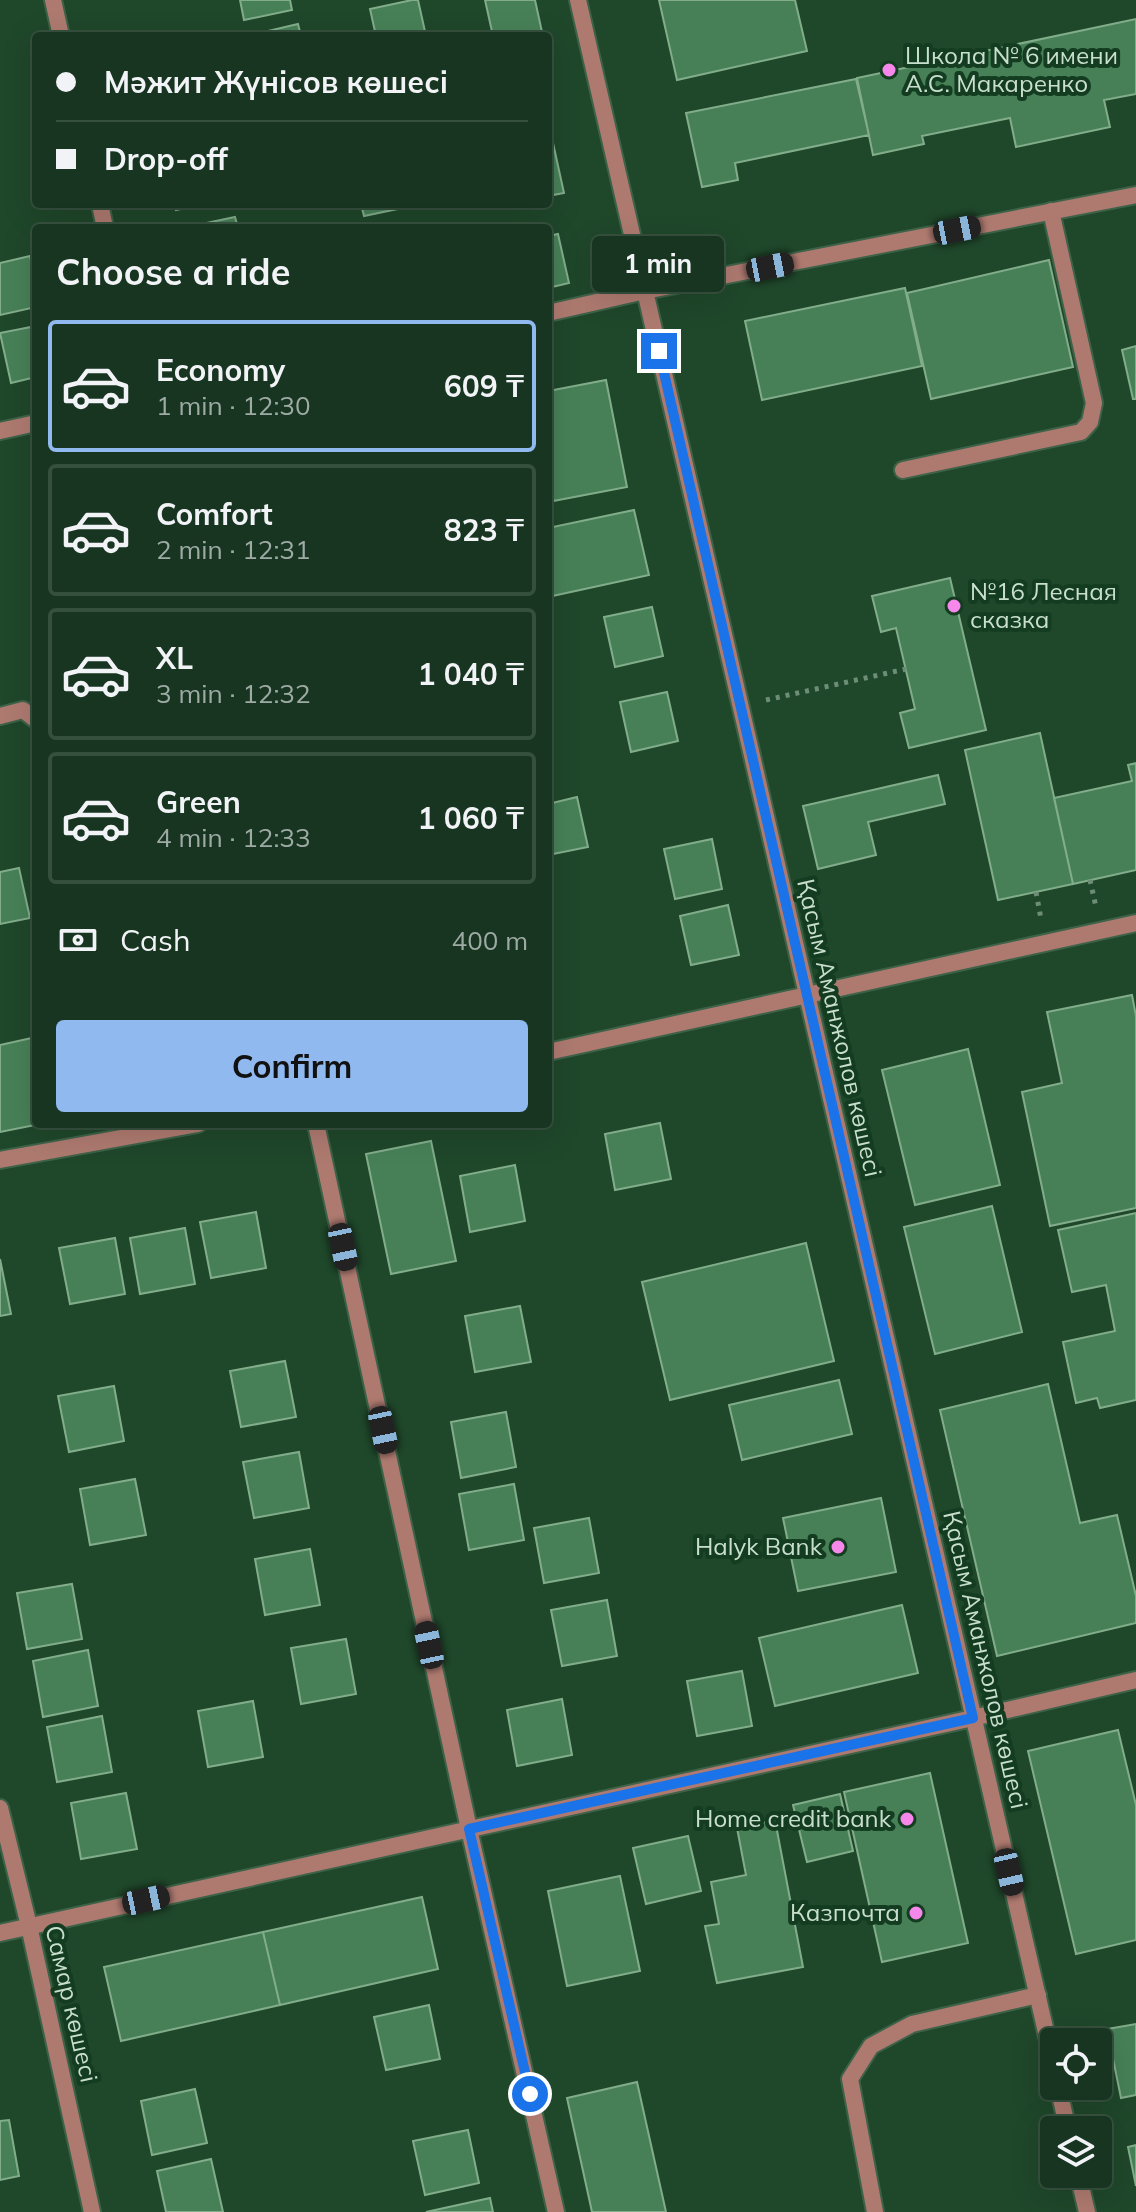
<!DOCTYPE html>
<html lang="en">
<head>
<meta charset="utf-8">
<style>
	:root { --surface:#173520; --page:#203d29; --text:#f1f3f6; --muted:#9eaba5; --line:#36503e; --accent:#90b9f0 }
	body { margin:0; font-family:Mulish,sans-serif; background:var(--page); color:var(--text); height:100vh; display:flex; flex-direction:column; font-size:30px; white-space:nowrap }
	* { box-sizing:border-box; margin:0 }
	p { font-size:26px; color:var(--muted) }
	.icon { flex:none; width:44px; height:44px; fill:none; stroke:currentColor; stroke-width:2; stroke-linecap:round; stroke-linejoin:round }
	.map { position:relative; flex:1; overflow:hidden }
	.sheet { position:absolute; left:32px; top:224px; width:520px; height:904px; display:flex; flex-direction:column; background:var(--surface); border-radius:8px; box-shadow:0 8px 32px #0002,0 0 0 2px var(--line) }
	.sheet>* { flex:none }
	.banner { position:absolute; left:32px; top:32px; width:520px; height:176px; border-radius:8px; box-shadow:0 8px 32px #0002,0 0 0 2px var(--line); display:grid; align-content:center; height:176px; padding:0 24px; background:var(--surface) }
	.fabs { position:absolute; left:1040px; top:2028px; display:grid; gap:16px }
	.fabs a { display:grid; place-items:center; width:72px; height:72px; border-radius:8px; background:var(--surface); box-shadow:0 8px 32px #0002,0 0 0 2px var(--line); font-size:40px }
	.end { position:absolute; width:36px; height:36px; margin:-18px; border:10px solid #1a73e8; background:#fff; box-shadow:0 0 0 4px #fff }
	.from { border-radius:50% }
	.bubble { position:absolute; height:56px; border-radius:8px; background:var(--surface); box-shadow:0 8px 32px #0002,0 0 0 2px var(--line); font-size:26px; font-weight:700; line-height:56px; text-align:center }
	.car { position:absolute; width:24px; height:48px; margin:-24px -12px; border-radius:10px; box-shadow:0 0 6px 2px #0007; background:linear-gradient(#222 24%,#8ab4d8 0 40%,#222 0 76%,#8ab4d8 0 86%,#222 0) }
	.banner b { display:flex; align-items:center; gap:28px; height:76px; font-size:30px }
	.banner b+b { border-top:2px solid var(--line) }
	.banner i { width:20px; height:20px; background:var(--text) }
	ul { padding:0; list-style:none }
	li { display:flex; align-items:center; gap:24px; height:132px; margin:0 16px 12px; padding:0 8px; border:4px solid var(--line); border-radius:8px }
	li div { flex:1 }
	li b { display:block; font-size:30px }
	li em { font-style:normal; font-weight:700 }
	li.on { border-color:var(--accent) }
	li>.icon { width:72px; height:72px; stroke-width:1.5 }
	h2 { padding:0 24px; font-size:36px; line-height:96px }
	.pay { display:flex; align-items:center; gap:20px; height:88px; padding:0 24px; font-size:30px }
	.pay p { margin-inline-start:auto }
	.primary-button { display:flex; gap:16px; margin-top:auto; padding:16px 24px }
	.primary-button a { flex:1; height:92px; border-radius:8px; background:var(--accent); color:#111; font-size:32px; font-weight:700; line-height:92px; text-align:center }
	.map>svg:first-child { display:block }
	.building { fill:#478057; stroke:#82ad8b; stroke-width:2 }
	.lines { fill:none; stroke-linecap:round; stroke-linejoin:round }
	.lane-casing { stroke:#3e6248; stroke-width:20 }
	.street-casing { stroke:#3e6248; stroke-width:20 }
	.path { stroke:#6d8d76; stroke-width:5; stroke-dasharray:4 6; stroke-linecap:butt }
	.lane { stroke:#ae7a70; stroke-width:16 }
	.street { stroke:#ae7a70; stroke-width:16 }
	.route { stroke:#1a73e8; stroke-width:10 }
	.poi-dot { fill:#f788eb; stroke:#133c20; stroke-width:3 }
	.labels { text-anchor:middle; stroke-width:8; stroke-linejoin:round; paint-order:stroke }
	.poi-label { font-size:24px; fill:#c9dfce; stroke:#133c20; text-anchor:end }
	.street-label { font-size:24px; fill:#c9dfce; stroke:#133c20 }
</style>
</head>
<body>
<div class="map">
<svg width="1136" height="2212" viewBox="0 0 1136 2212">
	<rect width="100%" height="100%" fill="#1f472a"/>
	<!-- building -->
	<path class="building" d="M240,0H290L292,10L244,20Z
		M412,0H418L426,36H376L370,9Z
		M485,0H535L542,32L523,36H493Z
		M659,0H795L807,51L677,80Z
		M1136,19V94L1104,100L1110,127L1016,147L1010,118L922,136L924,144L873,155L857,78Z
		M298,24L301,36H251V35Z
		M856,79L869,135L735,163L738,180L702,187L686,113Z
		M553,143L564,193L548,196V144Z
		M175,204H203L176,210Z
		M361,204H411L412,206L364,216Z
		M235,217L238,228H188L187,227Z
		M558,234L569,283L548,288V236Z
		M30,256L36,284V307L0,315V263Z
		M1049,260L1073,367L931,399L907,293Z
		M905,288L922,366L762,400L745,321Z
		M36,326V377L11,383L0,333Z
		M1136,346V399H1133L1122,350Z
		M606,380L627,487L548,502V391Z
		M634,510L649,575L548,597V528Z
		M950,578L986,730L909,748L900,713L915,709L896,628L881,632L872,596Z
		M652,607L663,656L615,667L604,617Z
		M667,692L678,741L631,752L620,702Z
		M1040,733L1073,884L998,900L965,750Z
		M1136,763V870L1073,884L1054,798L1132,781L1128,765Z
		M938,775L945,804L868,822L876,855L818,869L803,806Z
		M577,797L588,847L548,855V804Z
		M712,839L722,889L675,899L664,849Z
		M19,868L30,918L0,924V872Z
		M728,905L739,955L691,965L680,916Z
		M1132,995L1136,1016V1208L1050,1226L1022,1092L1062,1083L1047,1012Z
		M36,1037V1124H40L0,1132V1045Z
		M968,1049L1000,1185L915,1205L882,1070Z
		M660,1123L671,1179L615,1190L605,1134Z
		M431,1141L456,1261L391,1274L366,1154Z
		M515,1165L525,1221L470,1232L460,1176Z
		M992,1206L1022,1332L935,1354L904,1227Z
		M256,1212L266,1268L211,1278L200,1222Z
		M1136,1213V1400L1100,1408L1097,1398L1076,1403L1063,1342L1115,1331L1106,1285L1072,1292L1058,1230Z
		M185,1228L195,1284L140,1294L130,1238Z
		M115,1238L125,1294L70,1304L59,1248Z
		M806,1243L834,1361L670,1400L642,1282Z
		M0,1259L11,1314L0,1316Z
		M520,1306L531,1362L475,1372L465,1316Z
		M285,1361L296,1417L241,1427L230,1371Z
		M839,1380L852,1434L742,1460L729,1405Z
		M1048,1384L1080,1523L1117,1515L1136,1596V1623L997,1656L940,1410Z
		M114,1386L124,1441L69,1452L58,1396Z
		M506,1412L516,1467L461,1478L451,1422Z
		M299,1452L309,1508L254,1518L243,1462Z
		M135,1479L146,1535L90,1545L80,1489Z
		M514,1484L524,1540L469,1550L459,1494Z
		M881,1498L896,1572L798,1591L783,1518Z
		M589,1518L599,1573L544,1583L534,1528Z
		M310,1549L320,1605L265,1615L255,1559Z
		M72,1584L82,1639L27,1649L17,1593Z
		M607,1600L617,1656L562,1666L551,1610Z
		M902,1605L918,1673L775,1706L759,1638Z
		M346,1639L356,1694L301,1704L291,1648Z
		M88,1650L98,1706L43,1717L33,1661Z
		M742,1671L752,1726L697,1736L687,1681Z
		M562,1699L572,1755L517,1766L507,1710Z
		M253,1701L263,1757L208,1767L198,1711Z
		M102,1716L112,1772L57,1782L47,1727Z
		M1118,1730L1136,1805V1940L1076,1954L1028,1751Z
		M930,1773L968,1943L882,1962L844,1792Z
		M126,1793L137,1849L81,1859L71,1803Z
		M840,1794L853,1851L807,1862L793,1805Z
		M775,1820L803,1967L717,1983L705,1926L719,1924L711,1882L746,1875L737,1828Z
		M688,1836L701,1891L646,1904L633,1848Z
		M620,1876L640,1971L567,1986L548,1891Z
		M422,1897L438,1969L280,2005L263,1932Z
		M263,1932L280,2005L121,2041L104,1967Z
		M429,2005L440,2059L386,2070L374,2017Z
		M1136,2024V2095L1121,2098L1107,2029Z
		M637,2082L666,2212H592L567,2098Z
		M195,2089L207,2143L152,2155L141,2101Z
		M9,2120L19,2176L0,2180V2121Z
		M468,2130L479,2183L425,2195L413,2141Z
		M1136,2145V2186L1128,2147Z
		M211,2159L223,2212H166L157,2171Z
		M490,2198L493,2212H426Z"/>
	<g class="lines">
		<defs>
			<path id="lane" d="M903,470L1081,432L1090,422L1094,403L1051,211
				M0,716L23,710L36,720
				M875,2212L850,2079L871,2046L912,2024L1038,1995"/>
			<path id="street" d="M53,0L61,36
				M578,0L1054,2067
				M100,204L105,228
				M548,313L645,291L1136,195
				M0,431L36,423
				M548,1052L1136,923
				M316,1124L469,1829L556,2212
				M0,1160L198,1124
				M0,1808L29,1926L92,2212
				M0,1933L973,1718L1136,1680
				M1058,2086L1068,2130
				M1078,2174L1087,2212"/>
		</defs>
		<!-- lane casing -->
		<use href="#lane" class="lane-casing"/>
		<!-- street casing -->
		<use href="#street" class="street-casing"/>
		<!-- path -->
		<path class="path" d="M766,700L906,669
			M1090,880L1096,907
			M1036,892L1041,919"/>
		<!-- lane -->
		<use href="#lane" class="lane"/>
		<!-- street -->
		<use href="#street" class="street"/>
	</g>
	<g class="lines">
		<!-- route -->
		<path class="route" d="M530,2094L469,1829L973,1718L659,351"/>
	</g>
	<!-- markers -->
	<g class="poi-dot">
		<circle cx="889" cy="70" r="8"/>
		<circle cx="954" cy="606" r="8"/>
		<circle cx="838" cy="1547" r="8"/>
		<circle cx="907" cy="1819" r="8"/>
		<circle cx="916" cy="1913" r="8"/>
	</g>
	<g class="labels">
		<!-- poi labels -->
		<g class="poi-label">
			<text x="905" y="64" text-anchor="start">Школа № 6 имени<tspan x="905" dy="28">А.С. Макаренко</tspan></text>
			<text x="970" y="600" text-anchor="start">№16 Лесная<tspan x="970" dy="28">сказка</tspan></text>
			<text x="822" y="1555">Halyk Bank</text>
			<text x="891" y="1827">Home credit bank</text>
			<text x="900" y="1921">Казпочта</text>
		</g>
		<!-- street labels -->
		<g class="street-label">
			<text transform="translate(839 1028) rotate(77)" y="8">Қасым Аманжолов көшесі</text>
			<text transform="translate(985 1660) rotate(77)" y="8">Қасым Аманжолов көшесі</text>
			<text transform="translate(71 2004) rotate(77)" y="8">Самар көшесі</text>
		</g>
	</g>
</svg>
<div class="fabs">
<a><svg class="icon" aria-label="locate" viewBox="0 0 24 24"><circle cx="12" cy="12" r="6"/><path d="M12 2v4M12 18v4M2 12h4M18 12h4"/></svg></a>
<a><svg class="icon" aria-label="layers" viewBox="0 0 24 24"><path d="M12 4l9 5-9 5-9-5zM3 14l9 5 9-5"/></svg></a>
</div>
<i class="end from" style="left:530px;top:2094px"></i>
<i class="end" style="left:659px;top:351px"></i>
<div class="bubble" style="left:592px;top:236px;width:132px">1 min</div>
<i class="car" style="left:957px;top:230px;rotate:79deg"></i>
<i class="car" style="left:770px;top:267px;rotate:79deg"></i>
<i class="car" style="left:343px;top:1247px;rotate:168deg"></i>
<i class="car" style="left:383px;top:1430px;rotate:168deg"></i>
<i class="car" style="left:429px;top:1645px;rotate:348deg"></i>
<i class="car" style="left:1009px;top:1872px;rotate:167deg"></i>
<i class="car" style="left:146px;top:1900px;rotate:78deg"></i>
<div class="banner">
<b><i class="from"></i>Мәжит Жүнісов көшесі</b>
<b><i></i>Drop-off</b>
</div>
<section class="sheet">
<h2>Choose a ride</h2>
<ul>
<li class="on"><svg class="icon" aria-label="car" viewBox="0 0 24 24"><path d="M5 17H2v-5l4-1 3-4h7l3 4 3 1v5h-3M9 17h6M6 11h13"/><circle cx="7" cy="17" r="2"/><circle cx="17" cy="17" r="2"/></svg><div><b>Economy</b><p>1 min · 12:30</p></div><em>609 ₸</em></li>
<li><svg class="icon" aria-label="car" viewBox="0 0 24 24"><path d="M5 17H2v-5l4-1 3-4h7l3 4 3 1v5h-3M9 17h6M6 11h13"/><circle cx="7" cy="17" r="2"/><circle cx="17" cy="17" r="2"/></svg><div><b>Comfort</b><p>2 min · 12:31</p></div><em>823 ₸</em></li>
<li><svg class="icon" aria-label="car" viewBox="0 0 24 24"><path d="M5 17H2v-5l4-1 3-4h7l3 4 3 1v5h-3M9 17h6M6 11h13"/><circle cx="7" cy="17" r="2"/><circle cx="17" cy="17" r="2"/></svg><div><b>XL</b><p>3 min · 12:32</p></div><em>1 040 ₸</em></li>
<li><svg class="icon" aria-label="car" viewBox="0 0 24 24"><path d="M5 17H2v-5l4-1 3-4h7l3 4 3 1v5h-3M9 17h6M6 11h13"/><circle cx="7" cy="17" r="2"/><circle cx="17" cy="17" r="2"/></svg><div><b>Green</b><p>4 min · 12:33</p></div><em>1 060 ₸</em></li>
</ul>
<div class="pay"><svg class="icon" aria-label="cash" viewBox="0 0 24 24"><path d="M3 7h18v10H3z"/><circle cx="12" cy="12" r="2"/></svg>Cash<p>400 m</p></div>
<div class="primary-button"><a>Confirm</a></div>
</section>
</div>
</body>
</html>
